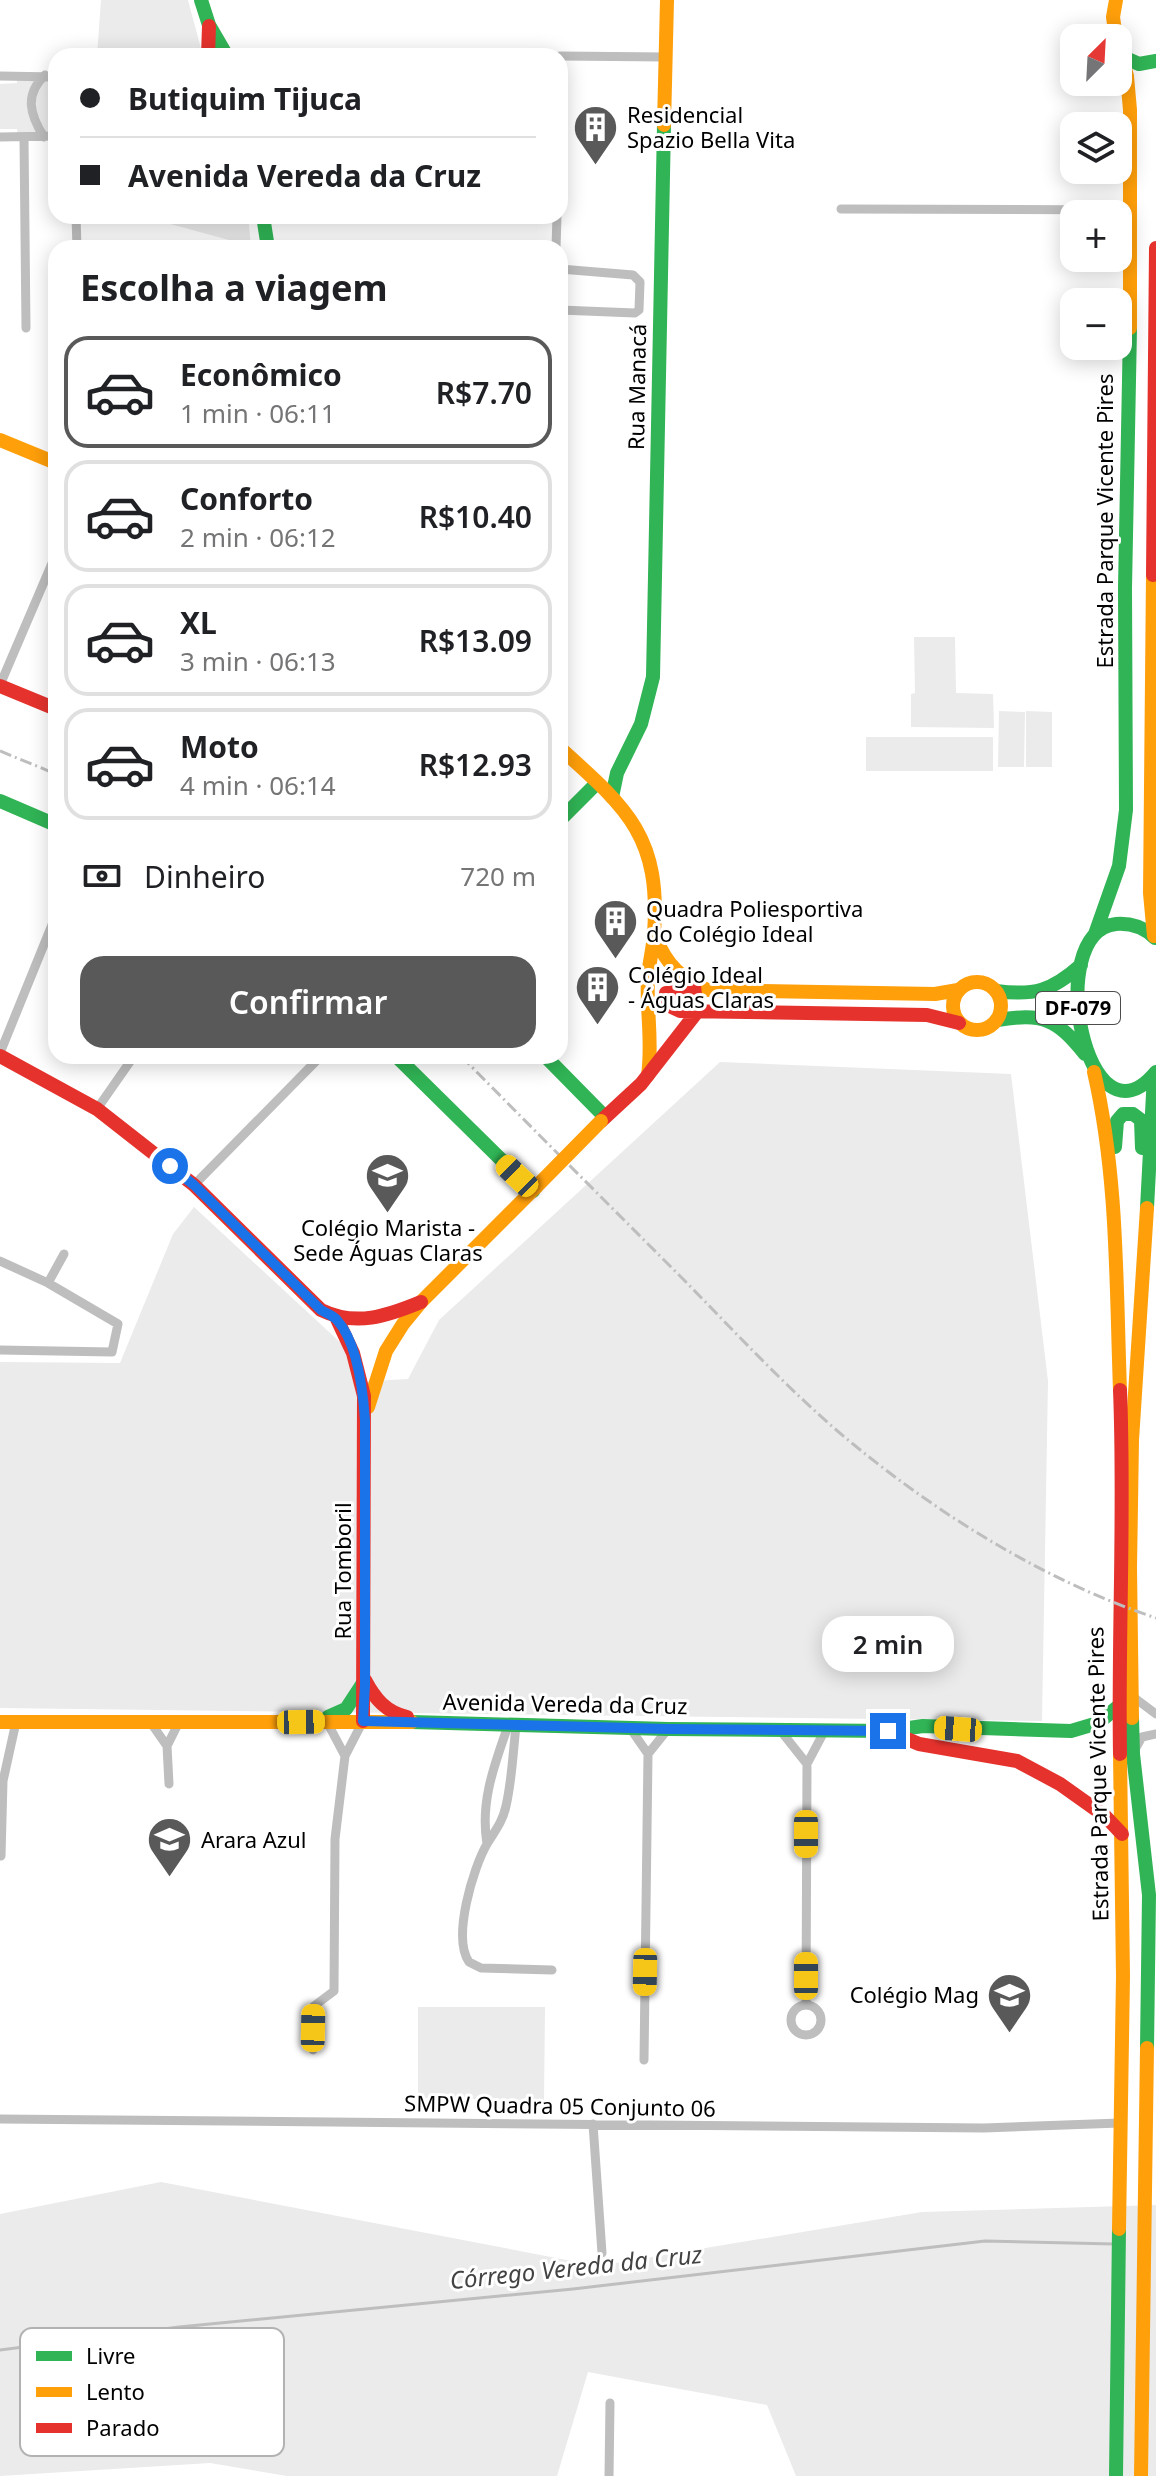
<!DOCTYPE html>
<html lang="pt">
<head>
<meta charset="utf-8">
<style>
	:root { --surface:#fff; --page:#f2f2f2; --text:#202124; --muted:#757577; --line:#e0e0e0; --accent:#595959 }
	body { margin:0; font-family:"Noto Sans",sans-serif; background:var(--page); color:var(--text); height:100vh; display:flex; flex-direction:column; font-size:30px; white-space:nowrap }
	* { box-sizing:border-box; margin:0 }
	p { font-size:26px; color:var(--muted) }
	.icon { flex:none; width:44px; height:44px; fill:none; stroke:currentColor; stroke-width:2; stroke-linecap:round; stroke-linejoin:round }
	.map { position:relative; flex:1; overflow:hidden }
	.panel { position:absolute; left:48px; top:240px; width:520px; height:824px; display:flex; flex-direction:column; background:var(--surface); border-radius:24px; box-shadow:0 4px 20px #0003 }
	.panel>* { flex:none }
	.guide { position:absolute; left:48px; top:48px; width:520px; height:176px; border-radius:24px; box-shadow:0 4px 20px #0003; display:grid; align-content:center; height:176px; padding:0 32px; background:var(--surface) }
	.needle { width:52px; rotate:24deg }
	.buttons { position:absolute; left:1060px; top:24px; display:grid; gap:16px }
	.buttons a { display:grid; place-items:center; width:72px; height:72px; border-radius:16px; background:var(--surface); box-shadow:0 4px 20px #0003; font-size:40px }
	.end { position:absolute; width:36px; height:36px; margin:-18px; border:10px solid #1a73e8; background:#fff; box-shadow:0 0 0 4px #fff }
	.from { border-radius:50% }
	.bubble { position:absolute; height:56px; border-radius:24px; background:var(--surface); box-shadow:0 4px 20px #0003; font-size:26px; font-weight:600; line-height:56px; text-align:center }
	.car { position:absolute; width:24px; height:48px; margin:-24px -12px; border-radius:10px; box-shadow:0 0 6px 2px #0007; background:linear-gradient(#f5c518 24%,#345 0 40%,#f5c518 0 76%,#345 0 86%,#f5c518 0) }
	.guide b { display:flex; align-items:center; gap:28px; height:76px; font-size:30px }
	.guide b+b { border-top:2px solid var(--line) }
	.guide i { width:20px; height:20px; background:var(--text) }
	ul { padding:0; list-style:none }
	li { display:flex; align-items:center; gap:24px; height:112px; margin:0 16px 12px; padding:0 16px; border:4px solid var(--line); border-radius:24px }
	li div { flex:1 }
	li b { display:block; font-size:30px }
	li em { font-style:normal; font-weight:600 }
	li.selected { border-color:var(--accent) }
	li>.icon { width:72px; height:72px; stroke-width:1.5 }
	h2 { padding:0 32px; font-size:36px; line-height:96px }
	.pay { display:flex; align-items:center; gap:20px; height:88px; padding:0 32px; font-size:30px }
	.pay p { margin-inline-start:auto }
	.cta { display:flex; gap:16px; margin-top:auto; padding:16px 32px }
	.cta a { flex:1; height:92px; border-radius:24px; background:var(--accent); color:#fff; font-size:32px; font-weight:600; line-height:92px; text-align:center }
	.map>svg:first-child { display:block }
	.green { fill:#ebebeb }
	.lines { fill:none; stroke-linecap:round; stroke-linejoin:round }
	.stream { stroke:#bebebe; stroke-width:3 }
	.street { stroke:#bebebe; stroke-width:9 }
	.fast { stroke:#30b455; stroke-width:14 }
	.slow { stroke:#ff9f0a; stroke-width:14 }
	.jam { stroke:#e5322d; stroke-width:14 }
	.rail { stroke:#bebebe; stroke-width:3; stroke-dasharray:12 4 2 4; stroke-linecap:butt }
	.slow-bridge { stroke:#ff9f0a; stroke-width:14 }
	.route { stroke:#1a73e8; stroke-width:10 }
	.labels { text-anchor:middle; stroke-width:6; stroke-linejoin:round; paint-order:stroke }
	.shield { fill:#fff; stroke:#4c4c4c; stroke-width:2 }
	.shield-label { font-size:20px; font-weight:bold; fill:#000 }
	.poi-label { font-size:22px; fill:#000; stroke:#fff; text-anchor:start }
	.street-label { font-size:22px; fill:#000; stroke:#fff }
	.water-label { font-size:24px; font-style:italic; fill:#434343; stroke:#fff }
	.key { fill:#fff; stroke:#b2b2b2; stroke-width:2 }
	.key-label { font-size:22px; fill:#000 }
</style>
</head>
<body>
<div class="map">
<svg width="1156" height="2476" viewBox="0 0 1156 2476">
	<rect width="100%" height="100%" fill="#fff"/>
	<!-- green -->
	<path class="green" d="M101,0H188L203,56H97Z
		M17,76L56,77V136L18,137L17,129H0V84L17,83Z
		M141,216H248L251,246Z
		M914,637H955L956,693L993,694L994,728L911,727V694L915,693Z
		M999,711L1025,712L1024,767H998Z
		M1026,711L1052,712V767H1026Z
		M866,737H993V771H866Z
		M720,1062L1011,1074L1048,1381L1042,1721L0,1708V1362L120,1363L173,1234L194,1207L342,1344L356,1382L408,1379L439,1320Z
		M418,2007H545L544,2100L418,2098Z
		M161,2182L598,2266L922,2212L1156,2205V2476H796L767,2405L588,2372L557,2476H287L210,2463L0,2476V2214Z"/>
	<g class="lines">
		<!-- stream -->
		<path class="stream" d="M0,2350L179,2327L573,2289L985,2241L1114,2244"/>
		<!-- street -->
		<path class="street" d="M329,56H541
			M560,56L666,57
			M0,76L56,77
			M0,137L56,136
			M44,137C30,115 24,95 45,75
			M24,138L26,328
			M841,209L1130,210
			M76,216L77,248
			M556,248L557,216
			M560,269L633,275L640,282L639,310L635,313L560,310
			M0,685L56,554
			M0,1053L56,915
			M97,1109L134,1056
			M194,1185L321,1056
			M0,1261L48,1283L64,1254
			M0,1350L112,1352L118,1324L48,1283
			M1132,1696L1156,1714
			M327,1722L345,1756
			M151,1723L167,1746
			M516,1726C513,1752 512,1780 506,1806C503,1821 495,1831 487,1844C473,1868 452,1938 469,1962L481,1968L552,1970
			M630,1728L648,1754L644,2060
			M780,1730L807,1764
			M1134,1751L1142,1737L1156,1734
			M648,1754L668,1729
			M169,1784L167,1746L178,1724
			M487,1844C480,1802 494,1766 508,1726
			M1,1856L3,1781L16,1722
			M806,2004L807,1764L825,1730
			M791 2020a15 15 0 1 1 30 0a15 15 0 1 1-30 0Z
			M313,2050L314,2006L334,1991L335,1839L345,1756L363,1721
			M0,2119L984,2128L1120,2123
			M593,2124L602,2253
			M609,2476L610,2403"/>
		<!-- fast -->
		<path class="fast" d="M201,0L209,25L227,56
			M1123,57L1139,64L1156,61
			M263,216L268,248
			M612,797L617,773L641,724L653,677L664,125
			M0,801L56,825
			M560,820L597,783
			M1095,934L1119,866L1126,810L1125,588L1130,328
			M1155,938C1144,927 1131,923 1116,924C1042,931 1086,1157 1156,1072
			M996,991C1034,996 1052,991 1081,965
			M997,1020C1043,1013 1056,1018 1085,1054
			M396,1056L533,1191
			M545,1056L605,1117
			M1115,1147L1117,1121L1123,1114H1133L1141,1120L1142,1148
			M1147,1208L1154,1075
			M328,1717L346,1709L363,1683
			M1132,1718L1133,1754L1149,1895L1147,2048
			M412,1722L668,1729L888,1731L923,1726L1071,1731L1098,1723L1120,1705
			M1116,2476L1119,2229"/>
		<!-- slow -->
		<path class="slow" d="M1116,0L1113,17L1116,38
			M1118,45L1127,76L1130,110V328
			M664,125L667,0
			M0,440L56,463
			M1153,575L1150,893L1154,936
			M560,748C628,809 661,837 654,934C653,949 649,963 648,977C646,1010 653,1042 648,1075
			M656,938C666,964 682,980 708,990L935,994L958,990
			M953 1006a24 24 0 1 1 48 0a24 24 0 1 1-48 0Z
			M1094,1072C1118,1176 1116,1284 1120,1390
			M368,1407L386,1351L403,1324L421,1302L536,1187
			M1132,1718L1130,1568L1132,1440L1147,1208
			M0,1722H412
			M1119,2229L1123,1976L1120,1754
			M1141,2476L1147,2048"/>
		<!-- jam -->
		<path class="jam" d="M208,56L209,26
			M1153,575L1156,248
			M0,686L56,709
			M694,986L666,993L665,1004L680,1011L927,1015L959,1023
			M0,1056L97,1109L194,1185L321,1310C356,1327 387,1316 421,1302
			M601,1121L641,1084L697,1012L694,986
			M337,1319L353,1353L364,1396L363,1721
			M365,1680C375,1699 386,1712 407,1717
			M888,1731L919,1744L1017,1761L1060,1784L1105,1816L1122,1834
			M1120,1754C1118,1633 1125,1511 1120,1390"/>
		<!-- rail -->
		<path class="rail" d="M0,751L56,774
			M461,1056C535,1131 609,1205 683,1279C738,1335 792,1394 853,1444C942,1517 1046,1581 1156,1618"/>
		<!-- slow-bridge -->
		<path class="slow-bridge" d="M536,1187L601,1121"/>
	</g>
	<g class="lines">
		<!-- route -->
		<path class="route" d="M170,1166L194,1185L321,1310C326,1313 334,1316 337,1320C358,1343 363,1391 365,1420V1685L363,1721L668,1729L888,1731"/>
	</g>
	<!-- icons -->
	<defs>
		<symbol id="building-pin" viewBox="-11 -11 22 30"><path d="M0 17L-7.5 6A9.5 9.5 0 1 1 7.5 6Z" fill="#595959" stroke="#fff"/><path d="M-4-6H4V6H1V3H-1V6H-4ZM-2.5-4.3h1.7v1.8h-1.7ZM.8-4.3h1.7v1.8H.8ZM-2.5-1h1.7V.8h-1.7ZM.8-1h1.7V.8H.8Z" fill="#fff"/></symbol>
		<symbol id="school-pin" viewBox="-11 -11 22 30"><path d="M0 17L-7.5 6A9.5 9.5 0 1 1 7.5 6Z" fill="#595959" stroke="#fff"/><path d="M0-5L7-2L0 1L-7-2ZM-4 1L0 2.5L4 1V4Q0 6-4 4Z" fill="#fff"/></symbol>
	</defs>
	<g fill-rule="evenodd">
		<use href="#building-pin" x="570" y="102" width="51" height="69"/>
		<use href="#building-pin" x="590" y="896" width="51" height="69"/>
		<use href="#building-pin" x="572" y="962" width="51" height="69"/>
		<use href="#school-pin" x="362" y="1150" width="51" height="69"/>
		<use href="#school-pin" x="144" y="1814" width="51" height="69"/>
		<use href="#school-pin" x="984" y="1970" width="51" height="69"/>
	</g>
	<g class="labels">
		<!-- shield labels -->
		<rect class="shield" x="1036" y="992" width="84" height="32" rx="6"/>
		<g class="shield-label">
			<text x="1078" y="1015">DF-079</text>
		</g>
		<!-- poi labels -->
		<g class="poi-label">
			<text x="627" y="123">Residencial<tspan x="627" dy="25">Spazio Bella Vita</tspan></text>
			<text x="646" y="917">Quadra Poliesportiva<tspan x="646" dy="25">do Colégio Ideal</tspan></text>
			<text x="628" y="983">Colégio Ideal<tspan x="628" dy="25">- Águas Claras</tspan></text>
			<text x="388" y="1236" text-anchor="middle">Colégio Marista -<tspan x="388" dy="25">Sede Águas Claras</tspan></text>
			<text x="201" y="1848">Arara Azul</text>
			<text x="979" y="2003" text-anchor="end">Colégio Mag</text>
		</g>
		<!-- street labels -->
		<g class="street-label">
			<text transform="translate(637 387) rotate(-89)" y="8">Rua Manacá</text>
			<text transform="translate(1105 521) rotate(-90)" y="8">Estrada Parque Vicente Pires</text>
			<text transform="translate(343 1571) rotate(-90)" y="8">Rua Tomboril</text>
			<text transform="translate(565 1704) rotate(1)" y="8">Avenida Vereda da Cruz</text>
			<text transform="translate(1098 1774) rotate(-91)" y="8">Estrada Parque Vicente Pires</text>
			<text transform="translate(560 2106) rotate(1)" y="8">SMPW Quadra 05 Conjunto 06</text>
		</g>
		<!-- water labels -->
		<g class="water-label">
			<text transform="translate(576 2268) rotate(-6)" y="8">Córrego Vereda da Cruz</text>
		</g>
	</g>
	<!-- legend -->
	<rect x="20" y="2328" width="264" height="128" rx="12" class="key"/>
	<rect x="36" y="2351" width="36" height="10" fill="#30b455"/>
	<rect x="36" y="2387" width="36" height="10" fill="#ff9f0a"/>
	<rect x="36" y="2423" width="36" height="10" fill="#e5322d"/>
	<g class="key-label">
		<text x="86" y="2364">Livre</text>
		<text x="86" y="2400">Lento</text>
		<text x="86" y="2436">Parado</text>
	</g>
</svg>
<div class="buttons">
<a><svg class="needle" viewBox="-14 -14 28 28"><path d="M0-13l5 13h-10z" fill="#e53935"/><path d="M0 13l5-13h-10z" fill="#757577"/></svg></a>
<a><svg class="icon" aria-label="layers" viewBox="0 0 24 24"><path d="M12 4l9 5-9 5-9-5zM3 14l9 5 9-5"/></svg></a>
<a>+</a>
<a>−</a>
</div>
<i class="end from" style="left:170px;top:1166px"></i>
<i class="end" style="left:888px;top:1731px"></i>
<div class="bubble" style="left:822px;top:1616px;width:132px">2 min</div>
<i class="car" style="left:517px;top:1176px;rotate:314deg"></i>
<i class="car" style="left:301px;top:1722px;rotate:89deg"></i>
<i class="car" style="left:958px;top:1729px;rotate:274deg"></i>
<i class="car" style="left:806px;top:1834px;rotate:180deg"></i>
<i class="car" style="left:645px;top:1972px;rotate:181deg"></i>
<i class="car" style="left:806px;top:1976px;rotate:0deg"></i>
<i class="car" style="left:313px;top:2028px;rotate:1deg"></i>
<div class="guide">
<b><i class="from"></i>Butiquim Tijuca</b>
<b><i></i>Avenida Vereda da Cruz</b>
</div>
<section class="panel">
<h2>Escolha a viagem</h2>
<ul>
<li class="selected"><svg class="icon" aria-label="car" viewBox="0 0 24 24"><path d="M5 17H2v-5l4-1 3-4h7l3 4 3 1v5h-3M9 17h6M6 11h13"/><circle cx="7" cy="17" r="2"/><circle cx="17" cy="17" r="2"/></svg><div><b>Econômico</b><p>1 min · 06:11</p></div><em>R$7.70</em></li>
<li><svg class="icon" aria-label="car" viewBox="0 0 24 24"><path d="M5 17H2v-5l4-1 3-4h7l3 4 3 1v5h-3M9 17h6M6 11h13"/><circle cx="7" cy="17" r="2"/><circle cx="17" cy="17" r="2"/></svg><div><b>Conforto</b><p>2 min · 06:12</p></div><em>R$10.40</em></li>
<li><svg class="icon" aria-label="car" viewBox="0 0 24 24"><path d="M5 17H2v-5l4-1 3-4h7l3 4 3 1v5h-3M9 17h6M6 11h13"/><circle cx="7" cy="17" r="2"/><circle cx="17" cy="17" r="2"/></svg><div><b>XL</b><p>3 min · 06:13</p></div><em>R$13.09</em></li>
<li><svg class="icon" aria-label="car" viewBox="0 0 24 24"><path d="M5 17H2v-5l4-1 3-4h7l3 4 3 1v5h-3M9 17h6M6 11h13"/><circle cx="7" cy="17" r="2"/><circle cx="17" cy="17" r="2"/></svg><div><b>Moto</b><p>4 min · 06:14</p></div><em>R$12.93</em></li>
</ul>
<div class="pay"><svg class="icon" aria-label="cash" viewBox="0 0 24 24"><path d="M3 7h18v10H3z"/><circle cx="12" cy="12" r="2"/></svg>Dinheiro<p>720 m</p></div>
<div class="cta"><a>Confirmar</a></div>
</section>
</div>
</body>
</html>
